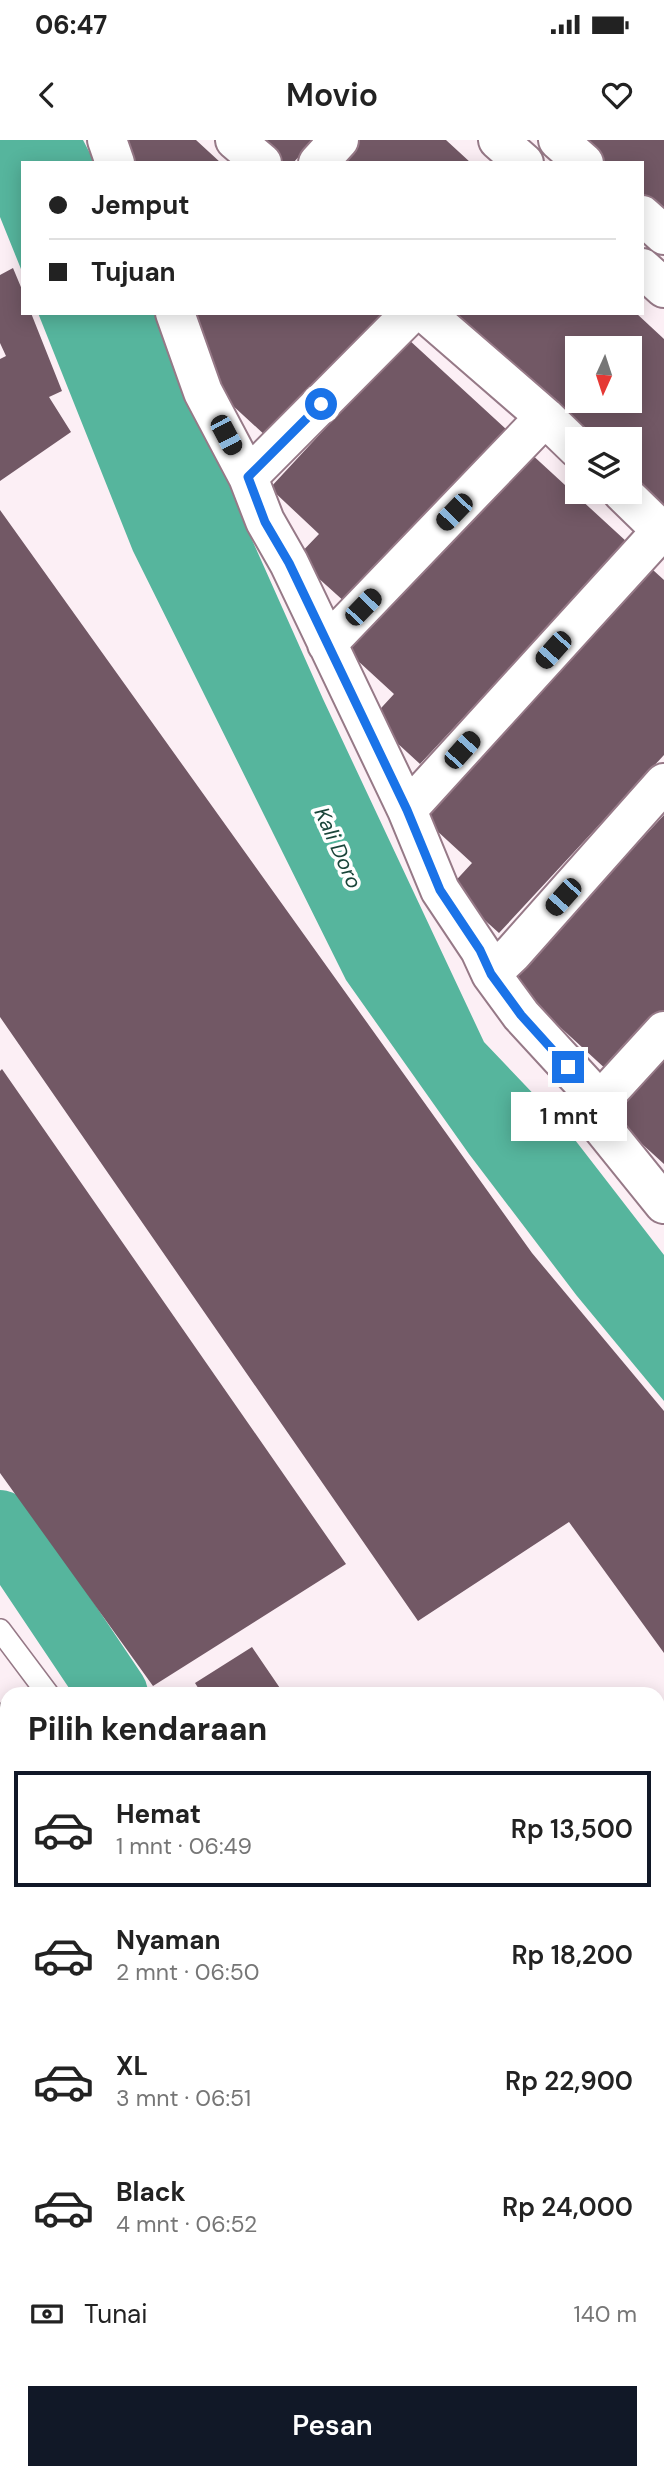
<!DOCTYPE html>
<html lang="id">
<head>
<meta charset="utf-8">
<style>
	:root { --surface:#fff; --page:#f6f6f6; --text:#222; --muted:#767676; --line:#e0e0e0; --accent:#111827 }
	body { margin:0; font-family:"DM Sans",sans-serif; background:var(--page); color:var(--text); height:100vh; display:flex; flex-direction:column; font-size:26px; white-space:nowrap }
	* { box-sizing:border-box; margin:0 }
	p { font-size:23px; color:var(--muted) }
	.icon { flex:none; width:38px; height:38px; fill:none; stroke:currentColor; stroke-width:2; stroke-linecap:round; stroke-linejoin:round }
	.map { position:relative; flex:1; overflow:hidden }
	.sheet { position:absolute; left:0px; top:1547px; width:665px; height:793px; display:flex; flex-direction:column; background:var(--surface); border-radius:21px 21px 0 0; box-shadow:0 4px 18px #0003 }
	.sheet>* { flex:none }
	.guide { position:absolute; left:21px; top:21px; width:623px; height:154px; border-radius:0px; box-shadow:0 4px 18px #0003; display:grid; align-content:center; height:154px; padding:0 28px; background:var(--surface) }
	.needle { width:46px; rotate:183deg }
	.controls { position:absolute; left:565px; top:196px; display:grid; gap:14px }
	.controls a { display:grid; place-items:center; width:77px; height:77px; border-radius:0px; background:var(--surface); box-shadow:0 4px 18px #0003; font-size:35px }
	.end { position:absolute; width:32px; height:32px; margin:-16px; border:9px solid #1a73e8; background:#fff; box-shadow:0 0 0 4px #fff }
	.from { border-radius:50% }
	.bubble { position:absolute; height:49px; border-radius:0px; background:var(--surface); box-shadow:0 4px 18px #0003; font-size:23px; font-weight:600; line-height:49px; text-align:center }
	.car { position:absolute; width:21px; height:42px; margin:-21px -10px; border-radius:9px; box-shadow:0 0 5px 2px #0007; background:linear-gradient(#222 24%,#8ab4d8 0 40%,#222 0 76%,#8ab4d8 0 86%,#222 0) }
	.guide b { display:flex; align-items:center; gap:24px; height:66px; font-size:26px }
	.guide b+b { border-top:2px solid var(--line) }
	.guide i { width:18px; height:18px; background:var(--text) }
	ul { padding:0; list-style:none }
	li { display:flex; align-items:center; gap:21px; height:116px; margin:0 14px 10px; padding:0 14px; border:4px solid transparent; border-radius:0px }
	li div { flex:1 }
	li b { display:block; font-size:26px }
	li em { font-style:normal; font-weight:600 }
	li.active { border-color:var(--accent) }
	li>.icon { width:63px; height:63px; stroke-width:1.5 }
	h2 { padding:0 28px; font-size:32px; line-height:84px }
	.pay { display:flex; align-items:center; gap:18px; height:77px; padding:0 28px; font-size:26px }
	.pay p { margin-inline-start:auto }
	.button { display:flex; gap:14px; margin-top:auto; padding:14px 28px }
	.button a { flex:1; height:80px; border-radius:0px; background:var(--accent); color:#fff; font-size:28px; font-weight:600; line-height:80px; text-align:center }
	.status { display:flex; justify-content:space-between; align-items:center; height:49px; padding:0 35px; background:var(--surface); direction:ltr }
	.status svg { height:19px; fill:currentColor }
	header { display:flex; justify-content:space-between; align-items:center; height:91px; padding:0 28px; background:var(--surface); font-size:32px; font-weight:600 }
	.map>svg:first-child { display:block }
	.green { fill:#f9c1dc }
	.water { fill:#56b59d }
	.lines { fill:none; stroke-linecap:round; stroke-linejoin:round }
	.river { stroke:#56b59d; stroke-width:68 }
	.building { fill:#725865; fill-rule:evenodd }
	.service-casing { stroke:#967987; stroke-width:24 }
	.minor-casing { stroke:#967987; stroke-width:42 }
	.service { stroke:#fff; stroke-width:21 }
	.minor { stroke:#fff; stroke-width:38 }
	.route { stroke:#1a73e8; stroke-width:9 }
	.labels { text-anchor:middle; stroke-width:7; stroke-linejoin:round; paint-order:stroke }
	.water-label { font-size:21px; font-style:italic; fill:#1a453a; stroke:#fff }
</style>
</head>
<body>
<div class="status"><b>06:47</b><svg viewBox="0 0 49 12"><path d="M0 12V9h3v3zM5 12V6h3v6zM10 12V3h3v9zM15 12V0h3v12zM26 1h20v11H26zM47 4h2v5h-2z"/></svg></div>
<header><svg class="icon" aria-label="back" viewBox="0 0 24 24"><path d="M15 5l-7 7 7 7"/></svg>Movio<svg class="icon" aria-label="heart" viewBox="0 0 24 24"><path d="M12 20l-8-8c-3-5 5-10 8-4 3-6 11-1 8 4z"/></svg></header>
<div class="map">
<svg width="664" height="2339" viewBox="0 0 664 2339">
	<rect width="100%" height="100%" fill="#fceff5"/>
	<!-- green -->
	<path class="green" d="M664,1644V2339H497L495,2333H658V1647Z"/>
	<!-- water -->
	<path class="water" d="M0,0H83L95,23H23V134L0,77Z
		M38,173H162L241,375L323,559L484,902L565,987L664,1115V1261L577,1156L469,1014L346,840L133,411Z
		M7,2017V2207L0,2215V2025Z
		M93,2333H338L332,2339H87Z"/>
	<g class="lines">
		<!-- river -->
		<path class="river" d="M0,1384L114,1554
			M468,2333L471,2339"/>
	</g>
	<!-- building -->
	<path class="building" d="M124,0H196L221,23H119Z
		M251,0H314L293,23H276Z
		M356,0H446L471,23H335Z
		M580,0H664V76L642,57V23H605Z
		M13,128L23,152V173H31L62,251L49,257L71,292L0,341V219L6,216L0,203V135Z
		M199,173H383L267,297L218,252L191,182Z
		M436,173H636L664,199V364L656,373L630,350V299H578ZM578,208H630V261H578Z
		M408,199L507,290L346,463L296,418L319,394L270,348Z
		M528,311L627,402L420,624L371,579L394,554L345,509Z
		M0,370L532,1113L664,1271V1513L569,1382L418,1481L0,877Z
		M653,430L664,440V615L499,793L449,748L472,723L423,678Z
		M664,675V873L609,932L510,841Z
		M664,911V1024L607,972Z
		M2,929L346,1424L153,1546L0,1333V931Z
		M252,1507L284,1554H202L195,1543Z
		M3,1560L7,1563V1647L0,1640V1563Z
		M7,1696V1734L0,1727V1703Z
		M7,2253V2333H82L77,2339H0V2261Z"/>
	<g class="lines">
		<defs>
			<path id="service" d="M0,1490L48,1554"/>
			<path id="minor" d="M107,0L115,23
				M235,0L262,23
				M498,0L524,23
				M558,0L584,23
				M318,23L339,0
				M642,75L664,95
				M642,128L664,148
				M175,173L203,252L248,337L265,381L289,423L407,670L440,750L480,810L491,834L513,813L664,643
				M425,173L545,277L578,309
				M248,337L411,173
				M622,352L664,393
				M327,504L545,277
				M407,670L664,388
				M491,834L521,875L600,961
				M664,891L600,961L595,971L597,981L664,1064"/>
		</defs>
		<!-- service casing -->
		<use href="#service" class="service-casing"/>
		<!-- minor casing -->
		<use href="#minor" class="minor-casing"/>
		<!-- service -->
		<use href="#service" class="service"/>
		<!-- minor -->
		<use href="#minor" class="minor"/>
	</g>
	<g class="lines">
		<!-- route -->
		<path class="route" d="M321,264L248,337L265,382L289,423L407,670L440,750L480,810L491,834L521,875L568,927"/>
	</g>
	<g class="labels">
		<!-- water labels -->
		<g class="water-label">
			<text transform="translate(338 708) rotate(66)" y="7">Kali Doro</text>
		</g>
	</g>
</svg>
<div class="controls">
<a><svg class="needle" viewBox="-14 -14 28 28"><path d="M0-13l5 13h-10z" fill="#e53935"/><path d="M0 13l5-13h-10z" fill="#767676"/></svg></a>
<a><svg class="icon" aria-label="layers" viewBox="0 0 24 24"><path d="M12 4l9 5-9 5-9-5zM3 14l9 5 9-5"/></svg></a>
</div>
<i class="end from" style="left:321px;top:264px"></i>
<i class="end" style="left:568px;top:927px"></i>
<div class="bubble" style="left:511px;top:952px;width:116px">1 mnt</div>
<i class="car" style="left:226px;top:295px;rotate:152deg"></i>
<i class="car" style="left:454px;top:372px;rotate:224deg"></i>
<i class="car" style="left:363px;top:467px;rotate:44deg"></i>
<i class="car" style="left:553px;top:510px;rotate:222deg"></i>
<i class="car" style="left:462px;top:610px;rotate:42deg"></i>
<i class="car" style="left:563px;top:757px;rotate:222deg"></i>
<div class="guide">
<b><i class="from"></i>Jemput</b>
<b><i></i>Tujuan</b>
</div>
<section class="sheet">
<h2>Pilih kendaraan</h2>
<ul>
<li class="active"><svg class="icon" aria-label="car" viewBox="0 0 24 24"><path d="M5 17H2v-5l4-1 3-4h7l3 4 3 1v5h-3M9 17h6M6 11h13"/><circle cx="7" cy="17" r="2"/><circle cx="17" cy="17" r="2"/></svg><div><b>Hemat</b><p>1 mnt · 06:49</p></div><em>Rp 13,500</em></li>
<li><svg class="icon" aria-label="car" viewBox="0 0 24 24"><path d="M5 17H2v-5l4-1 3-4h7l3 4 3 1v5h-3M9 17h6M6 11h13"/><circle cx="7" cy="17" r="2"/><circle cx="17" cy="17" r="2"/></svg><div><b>Nyaman</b><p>2 mnt · 06:50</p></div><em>Rp 18,200</em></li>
<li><svg class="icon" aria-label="car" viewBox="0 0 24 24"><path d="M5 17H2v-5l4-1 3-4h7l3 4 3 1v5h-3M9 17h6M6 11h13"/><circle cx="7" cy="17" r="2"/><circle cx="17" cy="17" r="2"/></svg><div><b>XL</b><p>3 mnt · 06:51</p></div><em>Rp 22,900</em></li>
<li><svg class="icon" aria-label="car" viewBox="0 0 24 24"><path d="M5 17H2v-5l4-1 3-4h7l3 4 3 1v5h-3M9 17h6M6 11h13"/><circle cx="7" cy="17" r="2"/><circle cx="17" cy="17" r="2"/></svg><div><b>Black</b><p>4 mnt · 06:52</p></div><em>Rp 24,000</em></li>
</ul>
<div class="pay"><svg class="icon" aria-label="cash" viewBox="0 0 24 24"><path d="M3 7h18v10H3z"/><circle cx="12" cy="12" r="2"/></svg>Tunai<p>140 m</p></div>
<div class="button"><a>Pesan</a></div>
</section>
</div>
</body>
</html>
